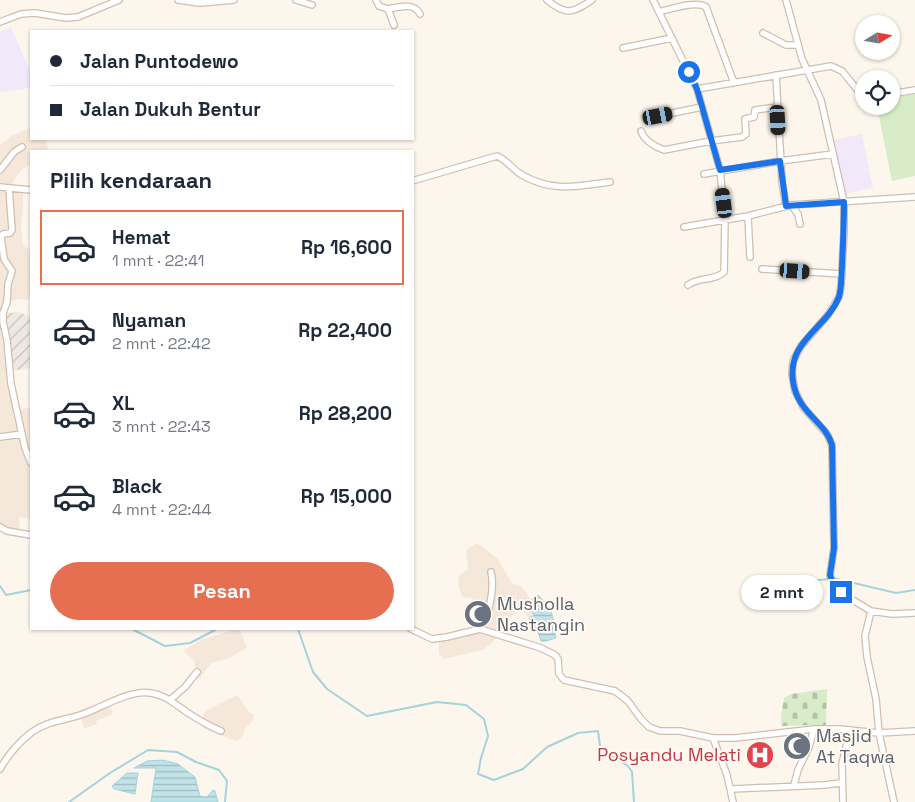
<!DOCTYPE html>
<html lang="id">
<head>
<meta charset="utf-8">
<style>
	:root { --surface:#fff; --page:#f2f2f3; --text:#1f2937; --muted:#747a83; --line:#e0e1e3; --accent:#e76f51 }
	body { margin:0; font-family:"Space Grotesk",sans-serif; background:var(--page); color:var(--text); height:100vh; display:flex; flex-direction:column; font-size:19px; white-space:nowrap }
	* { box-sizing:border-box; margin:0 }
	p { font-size:16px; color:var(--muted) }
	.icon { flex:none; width:28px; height:28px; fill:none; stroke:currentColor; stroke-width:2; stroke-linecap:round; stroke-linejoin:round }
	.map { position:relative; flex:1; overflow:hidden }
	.details { position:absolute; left:30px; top:150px; width:384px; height:480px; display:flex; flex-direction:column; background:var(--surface); border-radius:0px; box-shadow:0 1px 4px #0004 }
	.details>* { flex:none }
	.top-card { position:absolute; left:30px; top:30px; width:384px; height:110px; border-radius:0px; box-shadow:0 1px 4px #0004; display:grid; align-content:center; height:110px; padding:0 20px; background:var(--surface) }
	.needle { width:32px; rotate:79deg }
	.buttons { position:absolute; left:855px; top:15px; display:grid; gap:10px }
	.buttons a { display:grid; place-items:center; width:45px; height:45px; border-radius:50%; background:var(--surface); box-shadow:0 1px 4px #0004; font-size:25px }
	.end { position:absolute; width:22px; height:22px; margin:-11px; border:6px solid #1a73e8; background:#fff; box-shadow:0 0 0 2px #fff }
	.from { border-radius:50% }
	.bubble { position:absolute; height:35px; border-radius:18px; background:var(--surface); box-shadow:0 1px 4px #0004; font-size:16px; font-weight:700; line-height:35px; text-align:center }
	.car { position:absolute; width:15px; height:30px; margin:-15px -8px; border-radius:6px; box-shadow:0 0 4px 1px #0007; background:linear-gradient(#222 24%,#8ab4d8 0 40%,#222 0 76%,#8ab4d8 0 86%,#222 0) }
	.top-card b { display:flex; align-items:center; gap:18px; height:48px; font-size:19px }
	.top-card b+b { border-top:1px solid var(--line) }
	.top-card i { width:12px; height:12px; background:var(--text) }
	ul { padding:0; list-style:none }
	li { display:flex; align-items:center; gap:15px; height:75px; margin:0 10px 8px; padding:0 10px; border:2px solid transparent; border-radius:0px }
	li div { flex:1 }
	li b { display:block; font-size:19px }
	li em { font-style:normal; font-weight:700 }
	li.selected { border-color:var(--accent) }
	li>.icon { width:45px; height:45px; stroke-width:1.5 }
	h2 { padding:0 20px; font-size:22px; line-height:60px }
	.button { display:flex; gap:10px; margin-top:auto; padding:10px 20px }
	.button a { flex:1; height:58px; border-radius:30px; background:var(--accent); color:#fff; font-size:20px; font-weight:700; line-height:58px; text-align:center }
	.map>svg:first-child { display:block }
	.residential { fill:#f5e8da }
	.industrial { fill:url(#industrial-furrows) }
	.education { fill:#f3e8fa }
	.cemetery { fill:url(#cemetery-stones) }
	.pitch { fill:#d8ecc9 }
	.water { fill:url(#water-rules); stroke:#a5d3da }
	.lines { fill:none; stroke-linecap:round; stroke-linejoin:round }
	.stream { stroke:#a5d3da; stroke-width:2 }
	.minor-casing { stroke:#d1beb0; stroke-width:8 }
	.minor { stroke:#fff; stroke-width:5.5 }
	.route { stroke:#1a73e8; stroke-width:6 }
	.labels { text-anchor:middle; stroke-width:4; stroke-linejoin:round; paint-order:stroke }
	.worship-label { font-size:18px; fill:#5b616d; stroke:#fffaf3; text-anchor:start }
	.health-label { font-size:18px; fill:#be3a42; stroke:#fffaf3; text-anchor:end }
</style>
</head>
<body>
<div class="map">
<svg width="915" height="802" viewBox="0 0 915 802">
	<defs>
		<pattern id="industrial-furrows" width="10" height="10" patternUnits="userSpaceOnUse" patternTransform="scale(1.25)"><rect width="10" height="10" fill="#efe9e4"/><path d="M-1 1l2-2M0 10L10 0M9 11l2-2" fill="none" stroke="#c7c0bb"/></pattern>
		<pattern id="cemetery-stones" width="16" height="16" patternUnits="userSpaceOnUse" patternTransform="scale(1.25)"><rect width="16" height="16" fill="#d8ecc9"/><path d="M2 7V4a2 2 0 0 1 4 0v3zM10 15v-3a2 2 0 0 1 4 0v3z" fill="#b4c2a5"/></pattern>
		<pattern id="water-rules" width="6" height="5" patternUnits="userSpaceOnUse" patternTransform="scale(1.25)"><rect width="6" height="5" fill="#bfe3e8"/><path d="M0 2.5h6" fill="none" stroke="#a0bbbe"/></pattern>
	</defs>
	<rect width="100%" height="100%" fill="#fdf6ec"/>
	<!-- residential -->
	<path class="residential" d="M31,127V139H46L48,151H31V164L22,169L14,180L12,186L23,187V207L21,227L23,246L31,250V297L27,300L19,299L10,302L3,315L5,349L20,409L31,408V519L19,517L20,536L0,532V145L10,137Z
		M477,543L497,558L512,583L522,587L531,600L528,603L534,615L529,618L523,612L514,613L492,643L482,650L444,659L439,654V635L477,626L478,624L468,618L472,606V598L462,597L458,584L459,576L468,569L466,550Z
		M236,629H239L247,647L245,649L229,658L211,663L200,679L192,675L195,669L194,660L187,655L184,650L201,640Z
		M237,695L249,712L254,714L253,720L245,729L241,739L235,741L214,732L203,729V714L207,710Z
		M108,700L113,714L96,721L97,724L84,729L79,710Z"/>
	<!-- industrial -->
	<path class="industrial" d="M18,312L31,317V368L10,371L5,349L3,314Z"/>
	<!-- education -->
	<path class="education" d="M11,27L31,73V88L0,92V32Z
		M862,134L873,188L845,194L834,140Z"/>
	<!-- cemetery -->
	<path class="cemetery" d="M827,689L826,726L812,725L781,726V716L784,698L791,694Z"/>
	<!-- pitch -->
	<path class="pitch" d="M915,94V176L892,181L877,106H891V98Z"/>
	<!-- water -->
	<path class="water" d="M538,595C554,611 553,616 556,638L546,641H541L538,632L531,627L529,618L534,615L531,609H529L527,603Z
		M163,760L178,764L195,777L200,796L207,797L213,790L215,791L218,802H151L156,768H134L147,761Z
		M127,773H138L135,794L114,789L112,786Z"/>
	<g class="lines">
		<!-- stream -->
		<path class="stream" d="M833,578L896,593L915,590
			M0,586L6,595L31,590
			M799,590L810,581L829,579
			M132,629L165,646L190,643L217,629
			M298,629L313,672L327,689L367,716L437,702L466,705L484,719L488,736L481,758L478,774L494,780L523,769L547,747L578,733L598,731L600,746L607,753L628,766L632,772L634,802
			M69,802L110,773L148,750L177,752L196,762L219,770L227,781L225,802"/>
		<defs>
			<path id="minor" d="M178,0L200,3L234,0
				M296,0L312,5
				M376,0L379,6L388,9L394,25
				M547,0C566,16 573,13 592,0
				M653,0L697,89L720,170L725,220L724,272C715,281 698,277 688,285
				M786,0L802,59L821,100L844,202V232L841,287L839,297L828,315L801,346L793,361L792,374L795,391L803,407L827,434L832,445L834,548L830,575L833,584L846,596L871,611L892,614L915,613
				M388,9C400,7 414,2 420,14
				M659,12C671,9 697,0 706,7L734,83
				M0,22L21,14L35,13L66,18L78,17L119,0
				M763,33L786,45H798
				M623,48L672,38
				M776,75L782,181L786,206
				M697,89L831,66L842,71L864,98
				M891,94L915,90
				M658,116L702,107
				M641,131C644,140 655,147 664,150L711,141L742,137L746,134L745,119L754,117L755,110L777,107
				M0,170L14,152L22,147
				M704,174L780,161L833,154
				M412,181L497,156C507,160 513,170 522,175C554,193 577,186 610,182
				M0,187L31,190
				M9,188L12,230L10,233L3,234L1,237L4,259L12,271L8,284L7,302L3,313V322L7,340L11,384L25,448L31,463
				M791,205L798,214L800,224
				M748,216L750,257
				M684,227L748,216L791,205L915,197
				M762,269L842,274
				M0,437L22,434
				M0,527L7,531L31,535
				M871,611L865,636L867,657L876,699L879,733L894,802
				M411,629L432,639L447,637L480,629L541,648L555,655L558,659L559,674L564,680L615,691L628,701L641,719L649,727L660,731H680L713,738H735L814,729H839L879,733L915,731
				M480,629C489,614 495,589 491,572
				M170,700L185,687L197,672
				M713,738L727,775L733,802
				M0,769C8,755 19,742 32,732C51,719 66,721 86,713C104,706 132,689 151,693C166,695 176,705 188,713C199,720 209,726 221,731
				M794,785L798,770L809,747L814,729
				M732,789L824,785L841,783
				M843,802L842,764L850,730"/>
		</defs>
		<!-- minor casing -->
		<use href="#minor" class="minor-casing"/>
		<!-- minor -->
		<use href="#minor" class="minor"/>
	</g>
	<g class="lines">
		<!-- route -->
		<path class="route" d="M689,72L697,89L720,170L780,161L786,206L844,202C844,223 843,245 842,267C841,276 842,287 839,297C826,329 787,341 793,381C797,413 826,422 832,445L834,548L830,575L833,584L841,592"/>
	</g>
	<!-- icons -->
	<defs>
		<symbol id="mosque-disc" viewBox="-11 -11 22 22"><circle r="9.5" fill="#6b7280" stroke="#fffaf3"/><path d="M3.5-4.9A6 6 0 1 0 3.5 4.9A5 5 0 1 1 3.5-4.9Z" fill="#fff"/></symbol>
		<symbol id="hospital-disc" viewBox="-11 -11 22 22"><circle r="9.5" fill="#e0444e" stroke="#fffaf3"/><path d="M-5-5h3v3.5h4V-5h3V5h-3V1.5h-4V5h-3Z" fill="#fff"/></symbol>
	</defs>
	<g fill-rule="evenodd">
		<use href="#mosque-disc" x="462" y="598" width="32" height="32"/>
		<use href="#mosque-disc" x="781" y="730" width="32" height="32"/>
		<use href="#hospital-disc" x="744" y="739" width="32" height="32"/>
	</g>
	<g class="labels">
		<!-- worship labels -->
		<g class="worship-label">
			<text x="497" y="610">Musholla<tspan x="497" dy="21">Nastangin</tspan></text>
			<text x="816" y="742">Masjid<tspan x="816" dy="21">At Taqwa</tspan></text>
		</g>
		<!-- health labels -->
		<g class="health-label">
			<text x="741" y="761">Posyandu Melati</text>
		</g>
	</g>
</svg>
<div class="buttons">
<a><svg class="needle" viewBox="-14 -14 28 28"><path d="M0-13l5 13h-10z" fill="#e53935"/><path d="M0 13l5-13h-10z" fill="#747a83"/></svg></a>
<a><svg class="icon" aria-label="locate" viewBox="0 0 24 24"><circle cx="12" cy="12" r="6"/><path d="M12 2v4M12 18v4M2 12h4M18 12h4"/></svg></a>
</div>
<i class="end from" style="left:689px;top:72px"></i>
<i class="end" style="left:841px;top:592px"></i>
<div class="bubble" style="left:741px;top:575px;width:82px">2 mnt</div>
<i class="car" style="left:658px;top:116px;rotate:79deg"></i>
<i class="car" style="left:778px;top:120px;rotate:177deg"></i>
<i class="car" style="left:724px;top:203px;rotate:353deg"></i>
<i class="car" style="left:795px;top:271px;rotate:94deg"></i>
<div class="top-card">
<b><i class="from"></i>Jalan Puntodewo</b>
<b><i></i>Jalan Dukuh Bentur</b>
</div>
<section class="details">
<h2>Pilih kendaraan</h2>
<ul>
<li class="selected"><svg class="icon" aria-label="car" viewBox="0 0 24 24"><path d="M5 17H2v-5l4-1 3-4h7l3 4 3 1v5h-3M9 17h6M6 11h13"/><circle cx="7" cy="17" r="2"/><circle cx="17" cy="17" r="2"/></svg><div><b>Hemat</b><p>1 mnt · 22:41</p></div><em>Rp 16,600</em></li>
<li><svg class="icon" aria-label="car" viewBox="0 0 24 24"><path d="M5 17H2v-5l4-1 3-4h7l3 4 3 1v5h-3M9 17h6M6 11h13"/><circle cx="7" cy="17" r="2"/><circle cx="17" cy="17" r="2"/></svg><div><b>Nyaman</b><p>2 mnt · 22:42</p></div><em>Rp 22,400</em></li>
<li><svg class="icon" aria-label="car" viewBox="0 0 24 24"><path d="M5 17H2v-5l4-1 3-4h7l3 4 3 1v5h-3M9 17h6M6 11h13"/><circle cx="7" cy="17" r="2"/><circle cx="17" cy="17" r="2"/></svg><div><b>XL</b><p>3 mnt · 22:43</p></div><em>Rp 28,200</em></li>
<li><svg class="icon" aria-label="car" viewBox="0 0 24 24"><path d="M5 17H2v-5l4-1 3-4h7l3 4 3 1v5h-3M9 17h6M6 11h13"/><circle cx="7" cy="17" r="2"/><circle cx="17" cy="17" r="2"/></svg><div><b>Black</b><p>4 mnt · 22:44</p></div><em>Rp 15,000</em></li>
</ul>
<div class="button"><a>Pesan</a></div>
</section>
</div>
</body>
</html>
